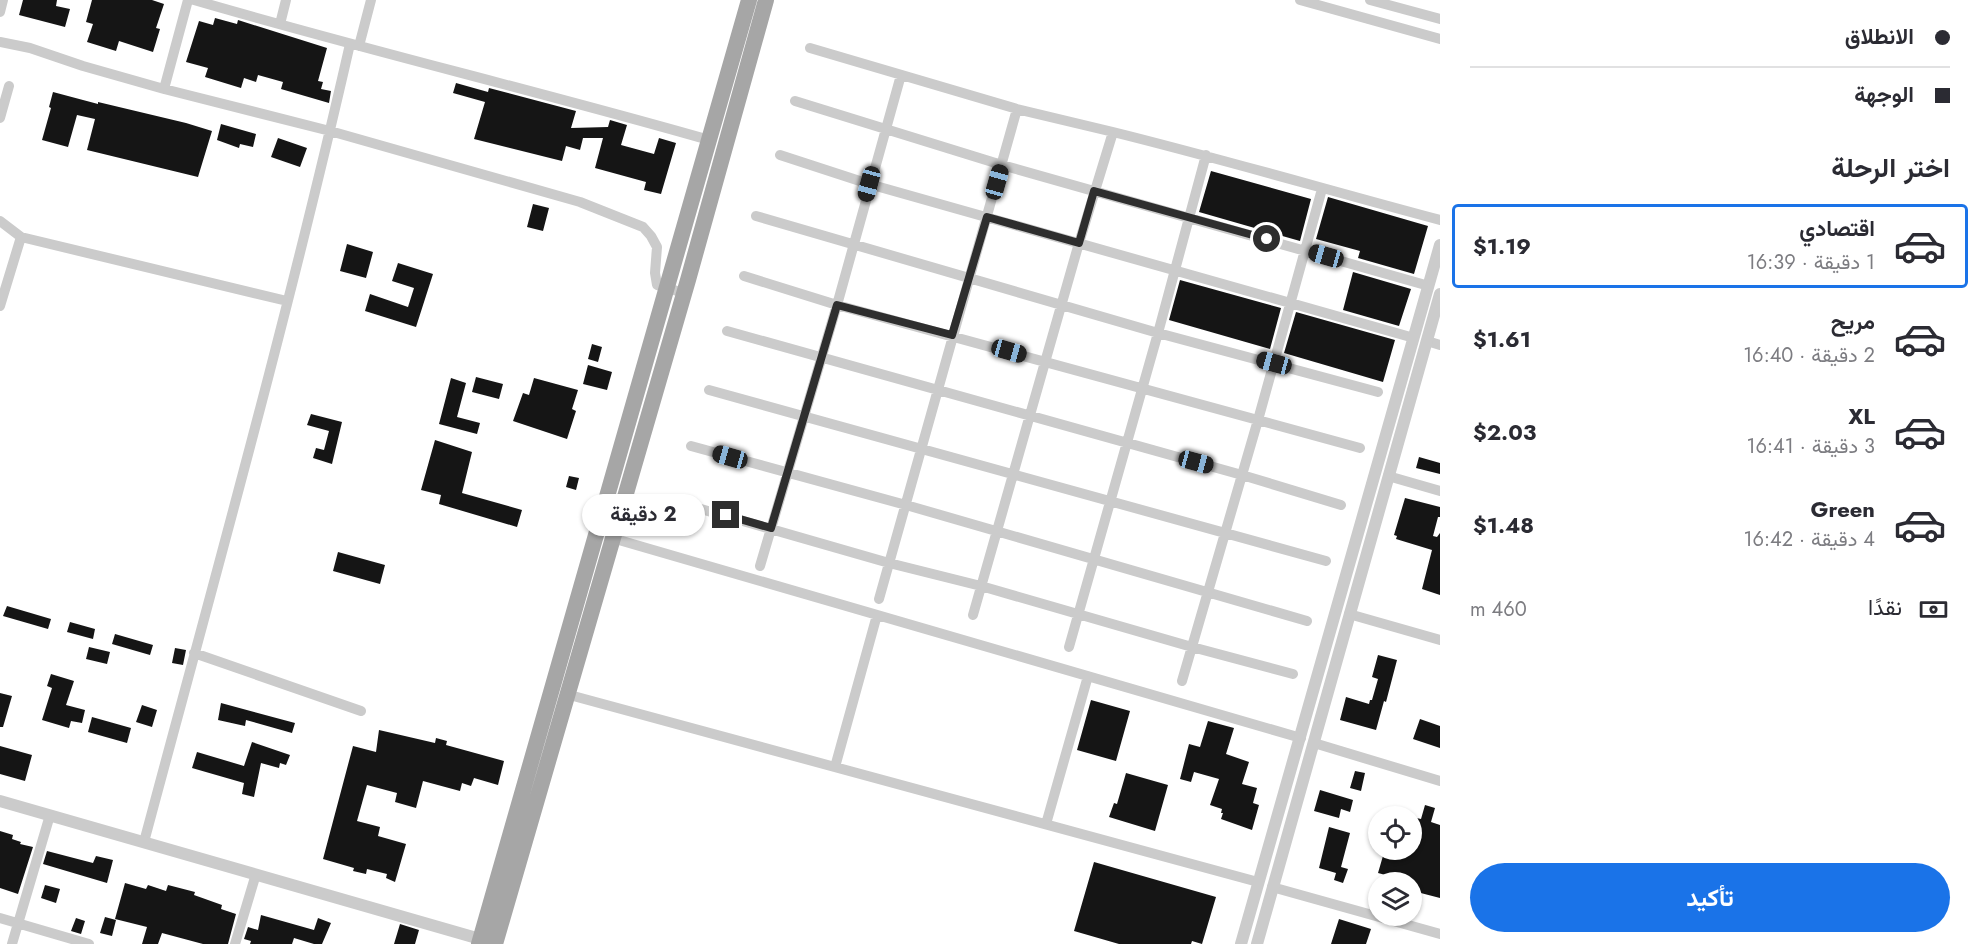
<!DOCTYPE html>
<html lang="ar">
<head>
<meta charset="utf-8">
<style>
	:root { --surface:#fff; --page:#f7f7f7; --text:#2b2b33; --muted:#7c7c81; --line:#e1e1e2; --accent:#1a73e8 }
	body { margin:0; font-family:Jost,Vazirmatn,sans-serif; background:var(--page); color:var(--text); direction:rtl; height:100vh; display:flex; flex-direction:column; font-size:22px; white-space:nowrap }
	* { box-sizing:border-box; margin:0 }
	p { font-size:20px; color:var(--muted) }
	.icon { flex:none; width:33px; height:33px; fill:none; stroke:currentColor; stroke-width:2; stroke-linecap:round; stroke-linejoin:round }
	.map { position:relative; flex:1; overflow:hidden; direction:ltr }
	.sheet { display:flex; flex-direction:column; background:var(--surface); width:540px }
	.sheet>* { flex:none }
	.top-card { display:grid; align-content:center; height:132px; padding:0 30px; background:var(--surface) }
	.controls { position:absolute; left:1368px; top:806px; display:grid; gap:12px }
	.controls a { display:grid; place-items:center; width:54px; height:54px; border-radius:50%; background:var(--surface); box-shadow:0 2px 4px #0004; font-size:30px }
	.end { position:absolute; width:27px; height:27px; margin:-14px; border:8px solid #2e2e2e; background:#fff; box-shadow:0 0 0 3px #fff }
	.from { border-radius:50% }
	.bubble { position:absolute; height:42px; border-radius:21px; background:var(--surface); box-shadow:0 2px 4px #0004; font-size:20px; font-weight:700; line-height:42px; text-align:center; direction:rtl }
	.car { position:absolute; width:18px; height:36px; margin:-18px -9px; border-radius:8px; box-shadow:0 0 4px 2px #0007; background:linear-gradient(#222 24%,#8ab4d8 0 40%,#222 0 76%,#8ab4d8 0 86%,#222 0) }
	.top-card b { display:flex; align-items:center; gap:21px; height:57px; font-size:22px }
	.top-card b+b { border-top:2px solid var(--line) }
	.top-card i { width:15px; height:15px; background:var(--text) }
	ul { padding:0; list-style:none }
	li { display:flex; align-items:center; gap:18px; height:84px; margin:0 12px 9px; padding:0 18px; border:3px solid transparent; border-radius:6px }
	li div { flex:1 }
	li b { display:block; font-size:22px }
	li em { font-style:normal; font-weight:700 }
	li.selected { border-color:var(--accent) }
	li>.icon { width:54px; height:54px; stroke-width:1.5 }
	h2 { padding:0 30px; font-size:27px; line-height:72px }
	.pay { display:flex; align-items:center; gap:15px; height:66px; padding:0 30px; font-size:22px }
	.pay p { margin-inline-start:auto }
	.button { display:flex; gap:12px; margin-top:auto; padding:12px 30px }
	.button a { flex:1; height:69px; border-radius:36px; background:var(--accent); color:#fff; font-size:24px; font-weight:700; line-height:69px; text-align:center }
	main { display:flex; flex:1; min-height:0 }
	.map>svg:first-child { display:block }
	.building { fill:#151515 }
	.lines { fill:none; stroke-linecap:round; stroke-linejoin:round }
	.minor { stroke:#cbcbcb; stroke-width:10 }
	.tertiary { stroke:#cbcbcb; stroke-width:12 }
	.primary { stroke:#a6a6a6; stroke-width:16 }
	.route { stroke:#2e2e2e; stroke-width:8 }
</style>
</head>
<body>
<main>
<section class="sheet">
<div class="top-card">
<b><i class="from"></i>الانطلاق</b>
<b><i></i>الوجهة</b>
</div>
<h2>اختر الرحلة</h2>
<ul>
<li class="selected"><svg class="icon" aria-label="car" viewBox="0 0 24 24"><path d="M5 17H2v-5l4-1 3-4h7l3 4 3 1v5h-3M9 17h6M6 11h13"/><circle cx="7" cy="17" r="2"/><circle cx="17" cy="17" r="2"/></svg><div><b>اقتصادي</b><p>1 دقيقة · 16:39</p></div><em>$1.19</em></li>
<li><svg class="icon" aria-label="car" viewBox="0 0 24 24"><path d="M5 17H2v-5l4-1 3-4h7l3 4 3 1v5h-3M9 17h6M6 11h13"/><circle cx="7" cy="17" r="2"/><circle cx="17" cy="17" r="2"/></svg><div><b>مريح</b><p>2 دقيقة · 16:40</p></div><em>$1.61</em></li>
<li><svg class="icon" aria-label="car" viewBox="0 0 24 24"><path d="M5 17H2v-5l4-1 3-4h7l3 4 3 1v5h-3M9 17h6M6 11h13"/><circle cx="7" cy="17" r="2"/><circle cx="17" cy="17" r="2"/></svg><div><b>XL</b><p>3 دقيقة · 16:41</p></div><em>$2.03</em></li>
<li><svg class="icon" aria-label="car" viewBox="0 0 24 24"><path d="M5 17H2v-5l4-1 3-4h7l3 4 3 1v5h-3M9 17h6M6 11h13"/><circle cx="7" cy="17" r="2"/><circle cx="17" cy="17" r="2"/></svg><div><b>Green</b><p>4 دقيقة · 16:42</p></div><em>$1.48</em></li>
</ul>
<div class="pay"><svg class="icon" aria-label="cash" viewBox="0 0 24 24"><path d="M3 7h18v10H3z"/><circle cx="12" cy="12" r="2"/></svg>نقدًا<p>460 m</p></div>
<div class="button"><a>تأكيد</a></div>
</section>
<div class="map">
<svg width="1440" height="944" viewBox="0 0 1440 944">
	<rect width="100%" height="100%" fill="#fff"/>
	<!-- building -->
	<path class="building" d="M23,0H57L56,6L70,9L65,27L19,15Z
		M92,0H152L164,4L156,28L160,29L153,52L119,41L116,51L87,42L93,24L86,22Z
		M215,18L237,24L238,20L327,48L318,81L323,82L321,89L331,91L329,103L281,89L283,82L258,75L256,82L244,78L241,88L205,77L208,68L186,62L199,21L213,25Z
		M456,83L488,92L489,88L576,111L571,128L608,127L610,120L627,125L621,145L654,154L659,138L676,143L661,194L644,190L646,182L595,168L603,138H583L580,150L566,146L562,161L474,139L485,102L453,93Z
		M53,92L98,104V102L186,123L212,131L198,177L87,150L95,119L77,115L68,147L42,140L51,108L49,107Z
		M221,124L256,134L253,147L240,144L239,148L217,140Z
		M278,138L307,148L300,167L271,157Z
		M1211,171L1311,199L1300,241L1199,212Z
		M1328,197L1428,226L1414,274L1358,258L1360,251L1316,239Z
		M533,204L549,208L543,231L527,227Z
		M347,244L373,252L366,278L340,271Z
		M398,263L433,274L416,327L365,311L370,294L408,307L414,288L392,281Z
		M1353,272L1411,289L1399,326L1343,310Z
		M1180,280L1281,308L1270,349L1169,320Z
		M1296,312L1395,340L1383,382L1284,353Z
		M592,344L602,347L598,362L588,359Z
		M588,365L612,372L607,390L583,384Z
		M476,377L503,384L499,399L472,392Z
		M451,378L466,383L457,417L480,423L477,434L439,424Z
		M534,378L578,390L572,409L576,411L567,439L513,421L523,393L529,395Z
		M311,414L342,422L332,464L313,458L316,448L324,450L329,431L307,425Z
		M435,440L472,452L462,493L522,510L517,527L439,504L441,495L421,490Z
		M1419,457L1440,463V474L1416,468Z
		M569,476L579,478L576,490L566,487Z
		M1405,498L1440,507V517H1438L1433,536L1437,537L1440,533V595L1422,589L1432,550L1396,539L1397,536L1394,535Z
		M338,552L385,565L380,584L333,571Z
		M7,606L51,619L48,629L3,616Z
		M70,622L95,629L93,639L67,632Z
		M115,634L153,645L150,655L112,644Z
		M89,647L110,652L107,664L86,659Z
		M175,648L186,650L183,665L172,663Z
		M1378,655L1397,660L1386,702L1384,701L1376,730L1340,720L1346,697L1369,704L1370,700H1372L1378,679L1372,677Z
		M51,674L74,681L66,705L85,710L82,723L71,721L69,728L42,720L52,688L47,686Z
		M0,693L12,696L3,727H0Z
		M1091,700L1130,711L1116,761L1077,750Z
		M221,703L295,723L292,733L246,720L245,726L218,720Z
		M142,705L157,710L152,727L136,722Z
		M92,717L131,728L127,743L88,732Z
		M1420,719L1440,726V748L1413,739Z
		M1208,721L1234,728L1226,754L1249,762L1242,784L1257,788L1253,803L1259,805L1252,830L1221,819L1223,813H1221L1222,809L1210,805L1219,779L1194,772L1191,782L1180,779L1189,744L1200,747Z
		M379,730L435,743L436,738L447,741L446,745L504,761L498,785L474,778L471,786L462,783L460,791L423,781L416,808L395,802L397,793L367,785L357,821L380,827L378,836L406,844L395,882L386,878L387,874L367,869L366,874L353,871L354,868L323,859L353,746L376,752Z
		M252,742L290,755L286,765L280,763L279,768L261,763L254,797L242,794L244,783L192,768L197,752L244,766Z
		M0,746L32,755L25,781L0,774Z
		M1355,771L1365,773L1361,791L1350,788Z
		M1126,773L1168,785L1155,831L1109,817L1114,803L1117,804Z
		M1320,790L1353,800L1350,812L1341,809L1339,818L1314,811Z
		M1425,805L1435,808L1431,822L1440,825V898L1413,891L1415,884L1412,882L1378,873L1385,849H1399L1412,853L1418,834L1412,832V817L1421,819Z
		M1329,827L1350,833L1341,867L1348,869L1343,883L1334,880L1336,873L1319,868Z
		M0,831L13,835L12,839L21,842L20,844L33,847L18,894L0,888Z
		M47,851L93,863L96,856L113,860L107,883L43,864Z
		M1094,862L1216,897L1202,944L1192,941L1191,944H1119L1074,931Z
		M125,883L146,889L148,885L166,891L168,885L195,892L194,895L222,905L221,909L236,914L228,944H203L162,933L158,944H142L147,927L115,919Z
		M45,885L60,889L56,903L41,898Z
		M261,915L314,930L318,918L331,923L322,944H314L294,938L292,944H250L251,941L244,939L248,927L258,930Z
		M105,917L116,920L112,936L100,933Z
		M76,918L85,921L81,934L71,931Z
		M1339,919L1371,929L1366,944H1331Z
		M400,924L419,930L415,944H394Z"/>
	<g class="lines">
		<!-- minor -->
		<path class="minor" d="M194,0C365,50 538,91 709,140
			M1300,0L1440,39
			M1370,0L1440,19
			M0,12L3,0
			M280,24L286,0
			M0,42L30,48L83,66L164,89L330,131L580,202L643,227L651,236L657,247L655,273L657,285L684,293
			M359,46L371,0
			M810,48L1017,109L1113,132
			M164,89L188,0
			M795,101L1002,165L1429,286
			M0,118L9,86
			M780,155L869,184L1414,338
			M756,216L1158,333L1378,392
			M0,221L21,237L287,301
			M744,276L837,305L1360,448
			M0,306L21,237
			M727,331L1242,475L1341,505
			M1427,341L1440,345
			M709,390L1326,561
			M691,446L906,505L1307,621
			M1388,476L1440,491
			M680,503L889,563L981,586L1192,647L1293,674
			M612,538L1301,738
			M760,566L837,305L901,75
			M879,599L1017,109
			M1349,614L1440,640
			M973,615L1079,243L1113,132C1222,159 1331,191 1440,220
			M1069,647L1158,333L1206,155
			M194,653L361,711
			M1182,681L1258,420L1322,189
			M566,694L1258,882
			M1314,743L1440,781
			M835,767L877,615
			M1046,824L1088,676
			M144,842C215,577 289,312 350,44
			M1272,887L1440,934
			M0,918L89,944
			M12,944L50,815
			M235,944L256,874"/>
		<!-- tertiary -->
		<path class="tertiary" d="M0,801L487,941
			M1241,944L1440,245
			M1257,944L1440,294"/>
		<!-- primary -->
		<path class="primary" d="M479,944L749,0
			M495,944L688,280L766,0"/>
	</g>
	<g class="lines">
		<!-- route -->
		<path class="route" d="M726,515L771,528L837,305L952,335L987,217L1079,243L1094,191L1267,239"/>
	</g>
</svg>
<div class="controls">
<a><svg class="icon" aria-label="locate" viewBox="0 0 24 24"><circle cx="12" cy="12" r="6"/><path d="M12 2v4M12 18v4M2 12h4M18 12h4"/></svg></a>
<a><svg class="icon" aria-label="layers" viewBox="0 0 24 24"><path d="M12 4l9 5-9 5-9-5zM3 14l9 5 9-5"/></svg></a>
</div>
<i class="end from" style="left:1267px;top:239px"></i>
<i class="end" style="left:726px;top:515px"></i>
<div class="bubble" style="left:582px;top:494px;width:123px">2 دقيقة</div>
<i class="car" style="left:997px;top:182px;rotate:16deg"></i>
<i class="car" style="left:869px;top:184px;rotate:195deg"></i>
<i class="car" style="left:1326px;top:256px;rotate:286deg"></i>
<i class="car" style="left:1009px;top:351px;rotate:106deg"></i>
<i class="car" style="left:1274px;top:363px;rotate:285deg"></i>
<i class="car" style="left:730px;top:457px;rotate:286deg"></i>
<i class="car" style="left:1196px;top:462px;rotate:105deg"></i>
</div>
</main>
</body>
</html>
